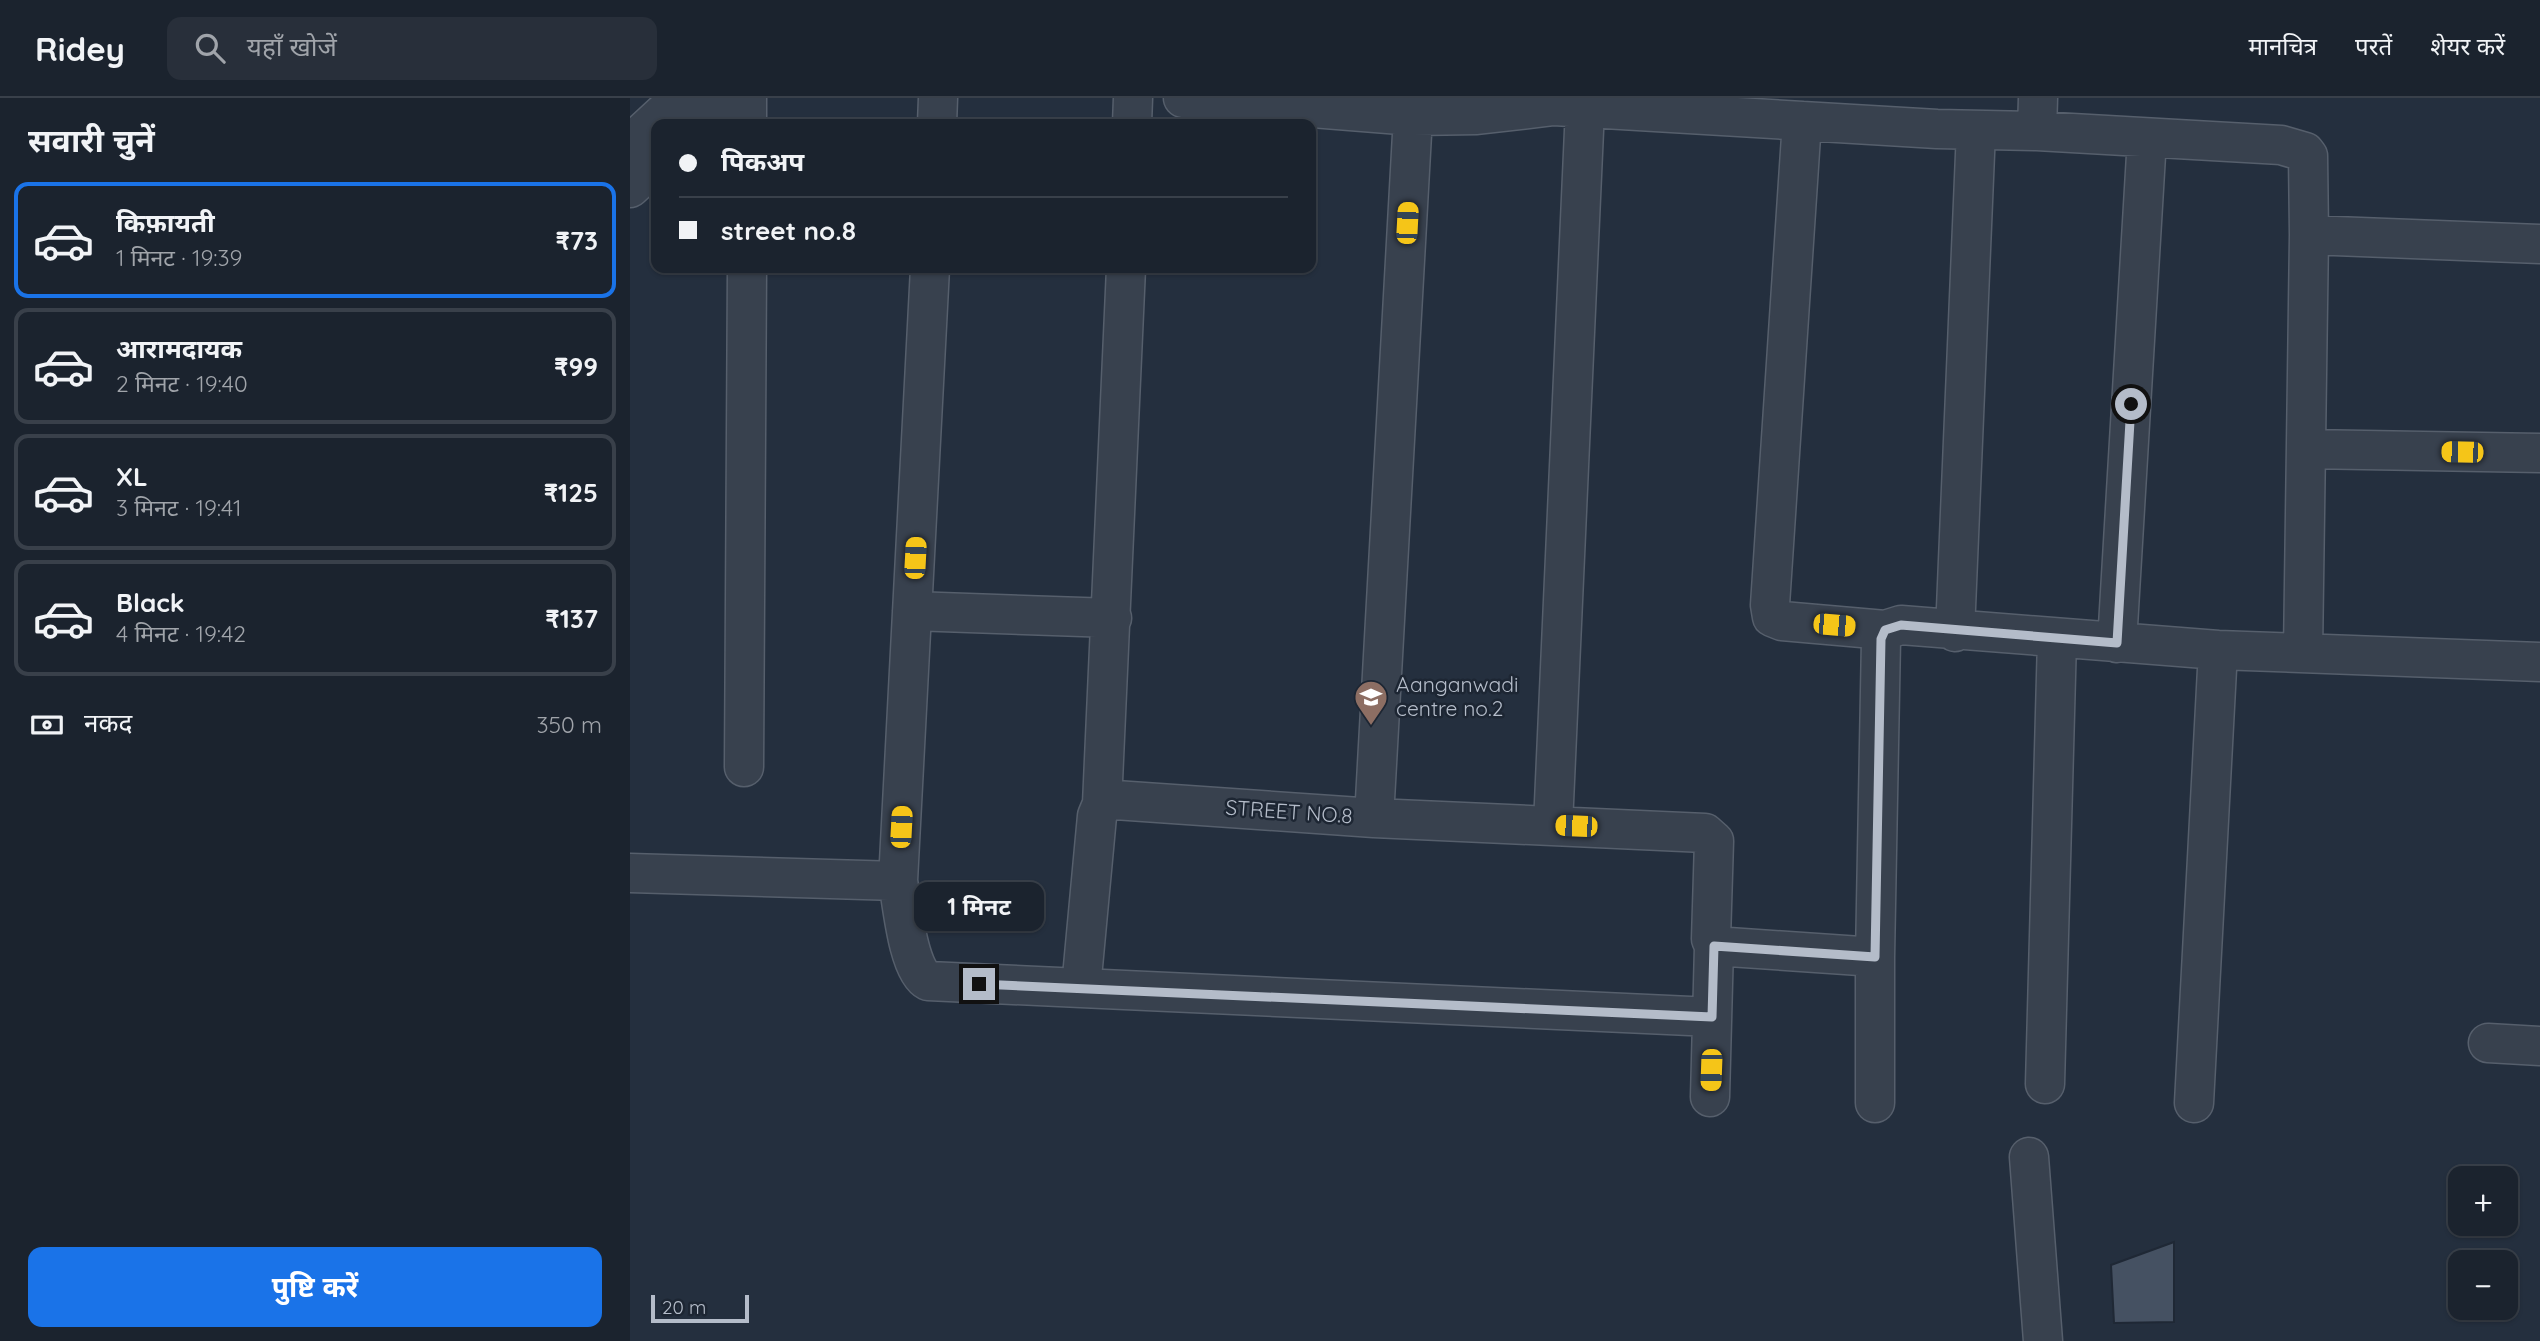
<!DOCTYPE html>
<html lang="hi">
<head>
<meta charset="utf-8">
<style>
	:root { --surface:#1b232e; --page:#282f3a; --text:#f1f3f6; --muted:#a0a4aa; --line:#39404a; --accent:#1a73e8 }
	body { margin:0; font-family:Quicksand,"Noto Sans Devanagari",sans-serif; background:var(--page); color:var(--text); height:100vh; display:flex; flex-direction:column; font-size:26px; white-space:nowrap }
	* { box-sizing:border-box; margin:0 }
	p { font-size:23px; color:var(--muted) }
	.icon { flex:none; width:38px; height:38px; fill:none; stroke:currentColor; stroke-width:2; stroke-linecap:round; stroke-linejoin:round }
	.map { position:relative; flex:1; overflow:hidden }
	.drawer { display:flex; flex-direction:column; background:var(--surface); width:630px }
	.drawer>* { flex:none }
	.banner { position:absolute; left:21px; top:21px; width:665px; height:154px; border-radius:14px; box-shadow:0 2px 5px #0004,0 0 0 2px var(--line); display:grid; align-content:center; height:154px; padding:0 28px; background:var(--surface) }
	.tools { position:absolute; left:1818px; top:1068px; display:grid; gap:14px }
	.tools a { display:grid; place-items:center; width:70px; height:70px; border-radius:14px; background:var(--surface); box-shadow:0 2px 5px #0004,0 0 0 2px var(--line); font-size:35px }
	.scale { position:absolute; left:21px; bottom:18px; width:98px; box-sizing:border-box; padding-left:7px; border:4px solid #b4bcc9; border-top:0; font-size:19px; line-height:24px; white-space:nowrap; color:#b4bcc9; -webkit-text-stroke:5px #1d2633; paint-order:stroke }
	.end { position:absolute; width:32px; height:32px; margin:-16px; border:9px solid #b4bcc9; background:#111; box-shadow:0 0 0 4px #111 }
	.from { border-radius:50% }
	.bubble { position:absolute; height:49px; border-radius:14px; background:var(--surface); box-shadow:0 2px 5px #0004,0 0 0 2px var(--line); font-size:23px; font-weight:700; line-height:49px; text-align:center }
	.car { position:absolute; width:21px; height:42px; margin:-21px -10px; border-radius:9px; box-shadow:0 0 5px 2px #0007; background:linear-gradient(#f5c518 24%,#345 0 40%,#f5c518 0 76%,#345 0 86%,#f5c518 0) }
	.banner b { display:flex; align-items:center; gap:24px; height:66px; font-size:26px }
	.banner b+b { border-top:2px solid var(--line) }
	.banner i { width:18px; height:18px; background:var(--text) }
	ul { padding:0; list-style:none }
	li { display:flex; align-items:center; gap:21px; height:116px; margin:0 14px 10px; padding:0 14px; border:4px solid var(--line); border-radius:14px }
	li div { flex:1 }
	li b { display:block; font-size:26px }
	li em { font-style:normal; font-weight:700 }
	li.selected { border-color:var(--accent) }
	li>.icon { width:63px; height:63px; stroke-width:1.5 }
	h2 { padding:0 28px; font-size:32px; line-height:84px }
	.pay { display:flex; align-items:center; gap:18px; height:77px; padding:0 28px; font-size:26px }
	.pay p { margin-inline-start:auto }
	.primary-button { display:flex; gap:14px; margin-top:auto; padding:14px 28px }
	.primary-button a { flex:1; height:80px; border-radius:14px; background:var(--accent); color:#fff; font-size:28px; font-weight:700; line-height:80px; text-align:center }
	header { display:flex; align-items:center; gap:42px; box-sizing:border-box; height:98px; padding:0 35px; background:var(--surface); border-bottom:2px solid var(--line) }
	header strong { font-size:33px }
	nav { display:flex; gap:38px; margin-inline-start:auto; font-size:24px }
	.search { width:490px; height:63px; background:var(--page); display:flex; align-items:center; gap:18px; box-sizing:border-box; padding:0 24px; border-radius:14px; color:var(--muted); font-size:26px }
	main { display:flex; flex:1; min-height:0 }
	.map>svg:first-child { display:block }
	.building { fill:#455162; stroke:#1f2835; stroke-width:2 }
	.lines { fill:none; stroke-linecap:round; stroke-linejoin:round }
	.minor-casing { stroke:#565f6c; stroke-width:41 }
	.minor { stroke:#38414e; stroke-width:38 }
	.route { stroke:#b4bcc9; stroke-width:9 }
	.labels { text-anchor:middle; stroke-width:5; stroke-linejoin:round; paint-order:stroke }
	.poi-label { font-size:21px; fill:#b4bcc9; stroke:#1d2633; text-anchor:start }
	.street-label { font-size:21px; fill:#b4bcc9; stroke:#1d2633 }
</style>
</head>
<body>
<header>
<strong>Ridey</strong>
<div class="search"><svg class="icon" aria-label="search" viewBox="0 0 24 24"><circle cx="10" cy="10" r="6"/><path d="M15 15l6 6"/></svg>यहाँ खोजें</div>
<nav><a>मानचित्र</a><a>परतें</a><a>शेयर करें</a></nav>
</header>
<main>
<section class="drawer">
<h2>सवारी चुनें</h2>
<ul>
<li class="selected"><svg class="icon" aria-label="car" viewBox="0 0 24 24"><path d="M5 17H2v-5l4-1 3-4h7l3 4 3 1v5h-3M9 17h6M6 11h13"/><circle cx="7" cy="17" r="2"/><circle cx="17" cy="17" r="2"/></svg><div><b>किफ़ायती</b><p>1 मिनट · 19:39</p></div><em>₹73</em></li>
<li><svg class="icon" aria-label="car" viewBox="0 0 24 24"><path d="M5 17H2v-5l4-1 3-4h7l3 4 3 1v5h-3M9 17h6M6 11h13"/><circle cx="7" cy="17" r="2"/><circle cx="17" cy="17" r="2"/></svg><div><b>आरामदायक</b><p>2 मिनट · 19:40</p></div><em>₹99</em></li>
<li><svg class="icon" aria-label="car" viewBox="0 0 24 24"><path d="M5 17H2v-5l4-1 3-4h7l3 4 3 1v5h-3M9 17h6M6 11h13"/><circle cx="7" cy="17" r="2"/><circle cx="17" cy="17" r="2"/></svg><div><b>XL</b><p>3 मिनट · 19:41</p></div><em>₹125</em></li>
<li><svg class="icon" aria-label="car" viewBox="0 0 24 24"><path d="M5 17H2v-5l4-1 3-4h7l3 4 3 1v5h-3M9 17h6M6 11h13"/><circle cx="7" cy="17" r="2"/><circle cx="17" cy="17" r="2"/></svg><div><b>Black</b><p>4 मिनट · 19:42</p></div><em>₹137</em></li>
</ul>
<div class="pay"><svg class="icon" aria-label="cash" viewBox="0 0 24 24"><path d="M3 7h18v10H3z"/><circle cx="12" cy="12" r="2"/></svg>नकद<p>350 m</p></div>
<div class="primary-button"><a>पुष्टि करें</a></div>
</section>
<div class="map">
<svg width="1910" height="1243" viewBox="0 0 1910 1243">
	<rect width="100%" height="100%" fill="#242f3e"/>
	<!-- building -->
	<path class="building" d="M1544,1144V1224L1484,1225L1481,1167Z"/>
	<g class="lines">
		<defs>
			<path id="minor" d="M553,0L783,18L847,17L924,8L1307,31L1407,33L1651,47L1675,54L1678,58L1679,137L1910,146
				M1172,23L1140,507L1142,519L1152,523L1255,532L1271,527L1588,552L1910,564
				M69,26L97,0
				M117,26V0
				M307,26L308,0
				M502,26L503,0
				M1407,33L1408,0
				M0,46L50,0
				M0,90L26,66
				M1676,351L1910,355
				M282,513L482,520
				M1325,534L1346,32
				M1487,545L1517,40
				M1673,555L1679,137
				M114,669L117,170
				M472,706L496,170
				M744,720L1075,735L1084,743L1081,841L1084,848L1245,859V1005
				M923,727L955,10
				M0,775L268,783C272,805 278,873 298,883L451,890L467,718L472,706L485,702L744,720L783,18
				M268,783L300,170
				M1245,859L1251,541L1255,532
				M451,890L1082,919
				M1858,945L1910,948
				M1415,986L1427,541
				M1080,999L1084,848
				M1564,1005L1588,552
				M1399,1059L1413,1243"/>
		</defs>
		<!-- minor casing -->
		<use href="#minor" class="minor-casing"/>
		<!-- minor -->
		<use href="#minor" class="minor"/>
	</g>
	<g class="lines">
		<!-- route -->
		<path class="route" d="M349,886L1082,919L1084,848L1245,859L1251,541L1255,532L1271,527L1487,545L1501,306"/>
	</g>
	<!-- icons -->
	<defs>
		<symbol id="school-pin" viewBox="-11 -11 22 30"><path d="M0 17L-7.5 6A9.5 9.5 0 1 1 7.5 6Z" fill="#8d6e63" stroke="#1d2633"/><path d="M0-5L7-2L0 1L-7-2ZM-4 1L0 2.5L4 1V4Q0 6-4 4Z" fill="#fff"/></symbol>
	</defs>
	<g fill-rule="evenodd">
		<use href="#school-pin" x="722" y="580" width="38" height="52"/>
	</g>
	<g class="labels">
		<!-- poi labels -->
		<g class="poi-label">
			<text x="766" y="594">Aanganwadi<tspan x="766" dy="24">centre no.2</tspan></text>
		</g>
		<!-- street labels -->
		<g class="street-label">
			<text transform="translate(659 714) rotate(4)" y="7">STREET NO.8</text>
		</g>
	</g>
</svg>
<div class="tools">
<a>+</a>
<a>−</a>
</div>
<div class="scale">20 m</div>
<i class="end from" style="left:1501px;top:306px"></i>
<i class="end" style="left:349px;top:886px"></i>
<div class="bubble" style="left:284px;top:784px;width:130px">1 मिनट</div>
<i class="car" style="left:777px;top:125px;rotate:3deg"></i>
<i class="car" style="left:1832px;top:354px;rotate:271deg"></i>
<i class="car" style="left:285px;top:460px;rotate:3deg"></i>
<i class="car" style="left:1204px;top:527px;rotate:95deg"></i>
<i class="car" style="left:946px;top:728px;rotate:272deg"></i>
<i class="car" style="left:271px;top:729px;rotate:3deg"></i>
<i class="car" style="left:1081px;top:972px;rotate:182deg"></i>
<div class="banner">
<b><i class="from"></i>पिकअप</b>
<b><i></i>street no.8</b>
</div>
</div>
</main>
</body>
</html>
